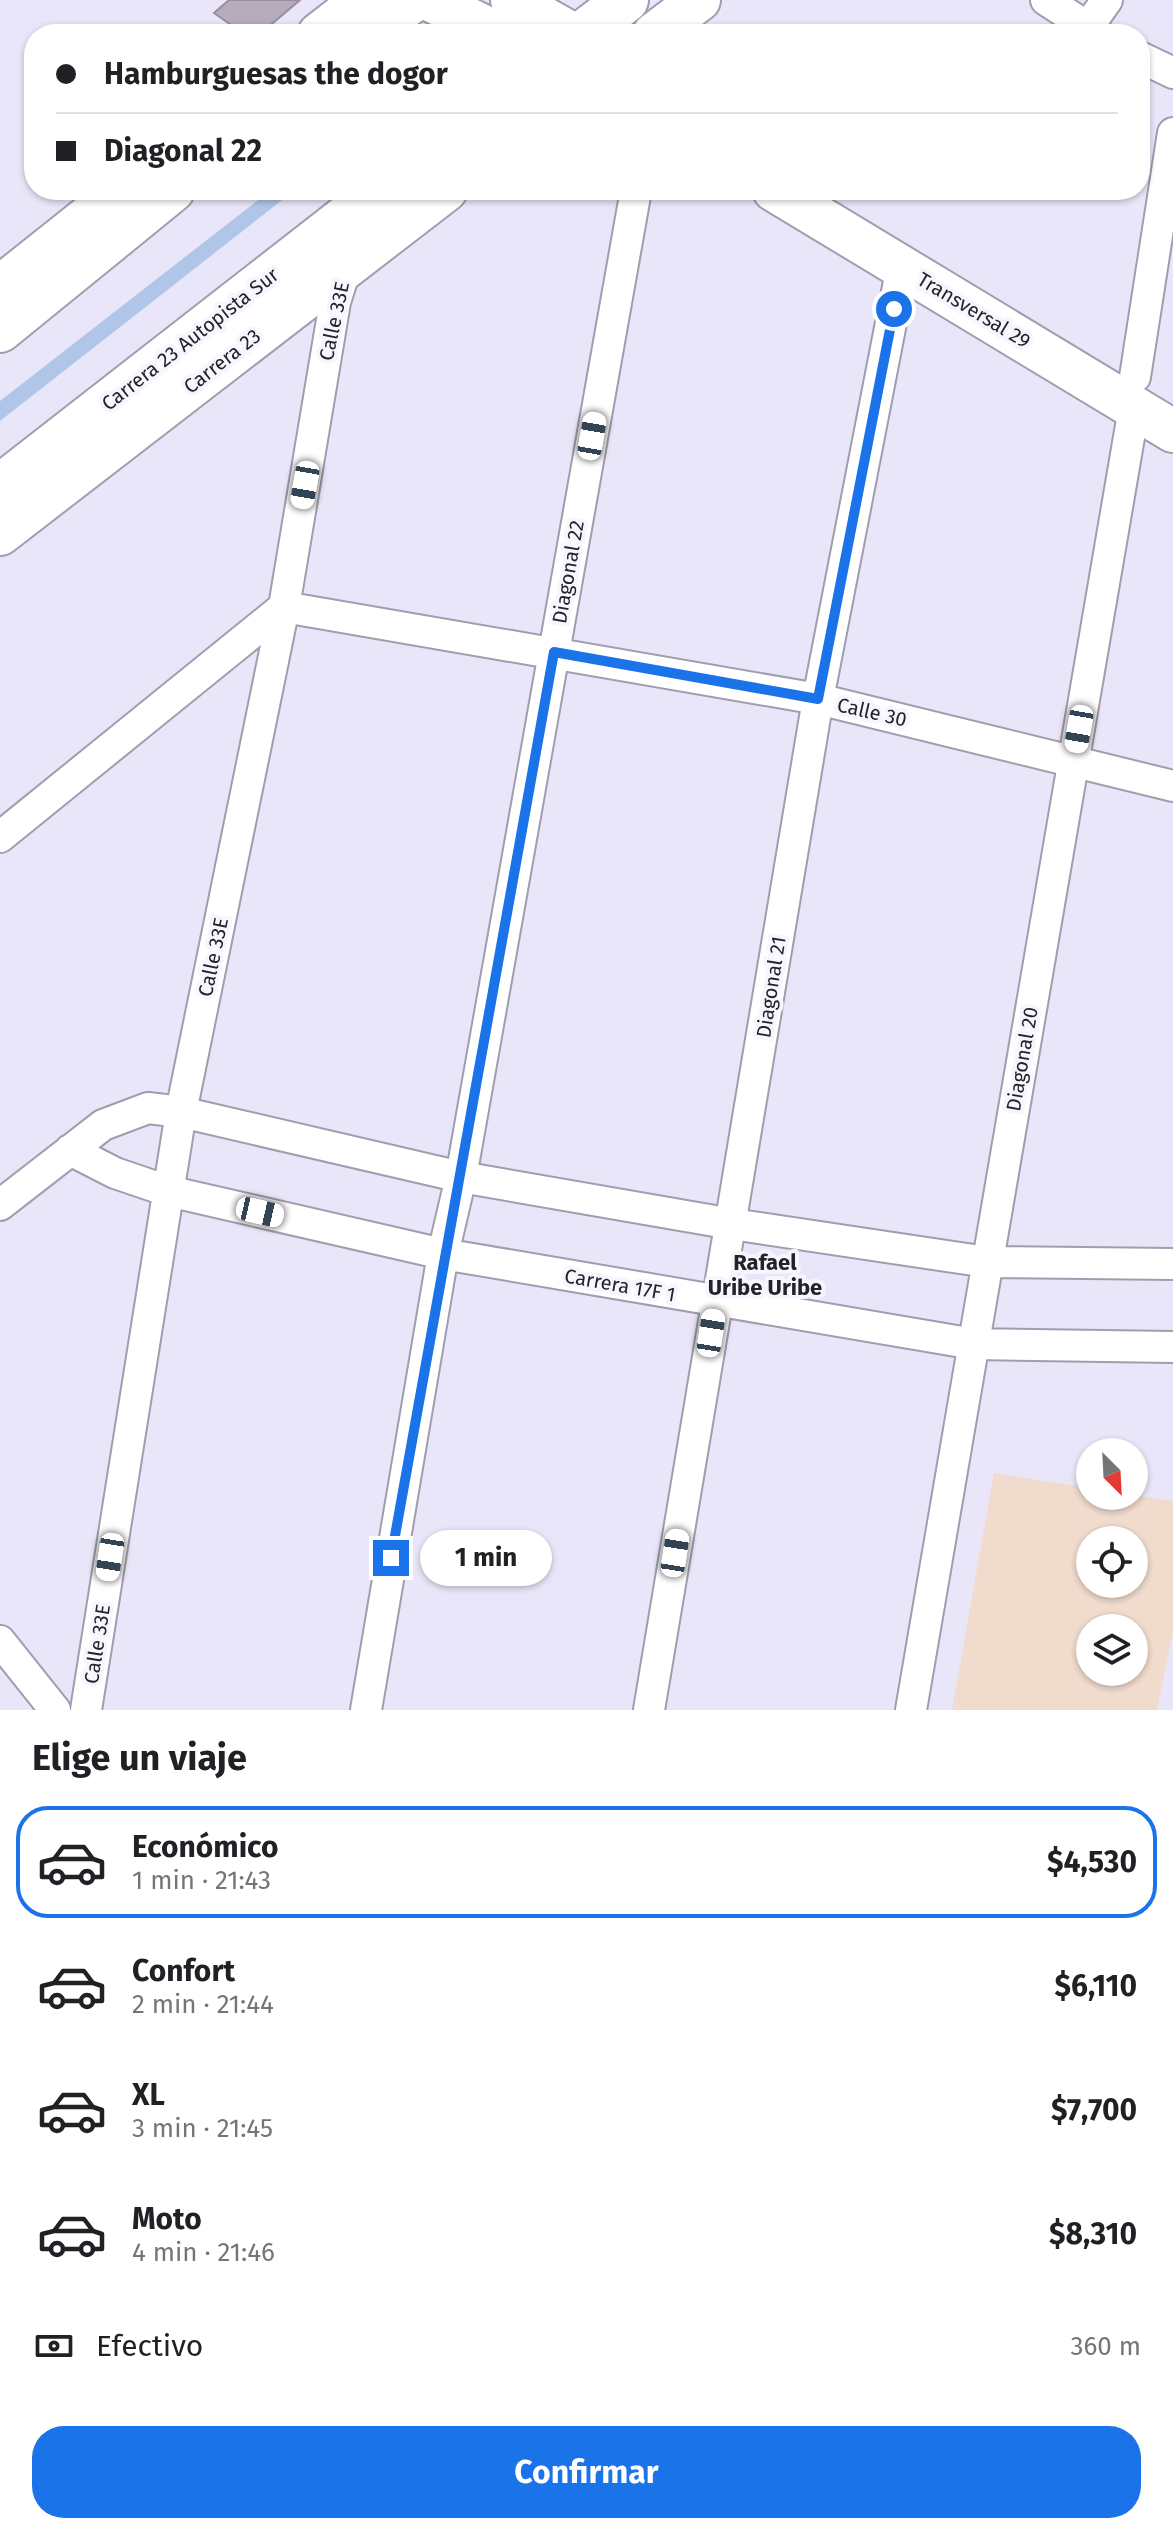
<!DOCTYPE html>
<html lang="es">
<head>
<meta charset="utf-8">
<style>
	:root { --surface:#fff; --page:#f6f6f6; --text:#202124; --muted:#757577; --line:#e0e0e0; --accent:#1a73e8 }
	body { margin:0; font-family:"Fira Sans",sans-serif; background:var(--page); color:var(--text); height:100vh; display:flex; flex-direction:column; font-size:30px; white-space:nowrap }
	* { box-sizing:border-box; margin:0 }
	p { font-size:26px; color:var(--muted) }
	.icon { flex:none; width:44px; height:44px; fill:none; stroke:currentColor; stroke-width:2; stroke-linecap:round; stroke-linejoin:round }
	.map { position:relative; height:1710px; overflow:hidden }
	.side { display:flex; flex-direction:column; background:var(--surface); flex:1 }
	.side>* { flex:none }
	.top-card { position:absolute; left:24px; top:24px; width:1126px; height:176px; border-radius:32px; box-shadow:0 2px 6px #0004; display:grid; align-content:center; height:176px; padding:0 32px; background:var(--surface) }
	.needle { width:52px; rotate:156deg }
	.tools { position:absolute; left:1076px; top:1438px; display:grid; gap:16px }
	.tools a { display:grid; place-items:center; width:72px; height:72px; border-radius:50%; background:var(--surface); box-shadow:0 2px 6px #0004; font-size:40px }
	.end { position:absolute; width:36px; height:36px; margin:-18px; border:10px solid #1a73e8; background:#fff; box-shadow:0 0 0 4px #fff }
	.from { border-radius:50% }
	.bubble { position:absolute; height:56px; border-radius:28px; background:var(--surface); box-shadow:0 2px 6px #0004; font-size:26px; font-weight:700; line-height:56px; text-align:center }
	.car { position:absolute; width:24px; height:48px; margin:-24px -12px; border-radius:10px; box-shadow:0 0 6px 2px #0007; background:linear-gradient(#fff 24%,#345 0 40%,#fff 0 76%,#345 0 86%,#fff 0) }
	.top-card b { display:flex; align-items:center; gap:28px; height:76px; font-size:30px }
	.top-card b+b { border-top:2px solid var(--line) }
	.top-card i { width:20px; height:20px; background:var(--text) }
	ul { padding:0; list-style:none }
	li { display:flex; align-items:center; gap:24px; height:112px; margin:0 16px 12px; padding:0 16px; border:4px solid transparent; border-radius:32px }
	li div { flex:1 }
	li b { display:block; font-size:30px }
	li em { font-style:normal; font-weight:700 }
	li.current { border-color:var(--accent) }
	li>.icon { width:72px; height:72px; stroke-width:1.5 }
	h2 { padding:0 32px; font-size:36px; line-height:96px }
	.pay { display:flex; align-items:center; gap:20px; height:88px; padding:0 32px; font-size:30px }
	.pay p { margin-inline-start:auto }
	.action { display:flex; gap:16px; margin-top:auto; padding:16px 32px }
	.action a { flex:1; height:92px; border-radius:32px; background:var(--accent); color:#fff; font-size:32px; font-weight:700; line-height:92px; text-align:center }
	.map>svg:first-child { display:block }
	.commercial { fill:#f0dbcd; fill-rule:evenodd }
	.water { fill:#afc6e8 }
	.building { fill:#b6acbd; stroke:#988e9e; stroke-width:2 }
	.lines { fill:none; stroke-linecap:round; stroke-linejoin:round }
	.street-casing { stroke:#a19daf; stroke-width:34 }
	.secondary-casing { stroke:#a19daf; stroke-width:46 }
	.primary-casing { stroke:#a19daf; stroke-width:48 }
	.street { stroke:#fff; stroke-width:30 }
	.secondary { stroke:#fff; stroke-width:42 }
	.primary { stroke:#fff; stroke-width:44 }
	.route { stroke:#1a73e8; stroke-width:10 }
	.labels { text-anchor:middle; stroke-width:8; stroke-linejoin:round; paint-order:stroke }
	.street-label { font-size:20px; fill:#242229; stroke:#f7f5fd }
	.neighbourhood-label { font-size:22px; font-weight:bold; fill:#242229; stroke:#f7f5fd }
</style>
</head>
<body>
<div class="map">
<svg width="1173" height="1710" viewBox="0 0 1173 1710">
	<rect width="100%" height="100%" fill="#eae6f9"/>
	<!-- commercial -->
	<path class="commercial" d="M994,1473L1090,1488V1496L1134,1495L1173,1501V1631L1157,1710H952ZM1090,1540H1134V1584H1090ZM1090,1628H1134V1672H1090Z"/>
	<!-- water -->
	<path class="water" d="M271,190H295L0,421V401Z"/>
	<!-- building -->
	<path class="building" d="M229,0H300L260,34H244L214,13Z"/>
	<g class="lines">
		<defs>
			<path id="street" d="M1046,0L1098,34
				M1087,28L1107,0
				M1140,57L1173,73
				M1135,377L1173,133
				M0,837L284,607L818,699L1173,786
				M70,1150L115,1173L168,1191L443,1254L974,1344L1173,1347
				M0,1205L103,1125L148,1108L181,1112L461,1177L732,1224L987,1262L1173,1264
				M0,1641L55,1710
				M86,1710L181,1112L284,607L335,302L347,264
				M366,1710L443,1254L461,1177L636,190
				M649,1710L818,699L902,266
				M911,1710L1134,408"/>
			<path id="secondary" d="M430,0L499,34
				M512,0L572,34
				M319,34L363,0
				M654,34L699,0
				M774,190L1173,431
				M0,287L122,190
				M0,534L446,190"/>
			<path id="primary" d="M365,34L413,0
				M582,34L626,0
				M0,330L172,190
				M0,487L381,190"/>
		</defs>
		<!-- street casing -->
		<use href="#street" class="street-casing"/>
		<!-- secondary casing -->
		<use href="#secondary" class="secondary-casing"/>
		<!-- primary casing -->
		<use href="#primary" class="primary-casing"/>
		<!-- street -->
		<use href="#street" class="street"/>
		<!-- secondary -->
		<use href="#secondary" class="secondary"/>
		<!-- primary -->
		<use href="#primary" class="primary"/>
	</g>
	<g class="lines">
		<!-- route -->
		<path class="route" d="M391,1558L554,652L818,699L894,309"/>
	</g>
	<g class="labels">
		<!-- street labels -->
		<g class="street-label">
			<text transform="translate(974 310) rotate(31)" y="7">Transversal 29</text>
			<text transform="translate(334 321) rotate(-78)" y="7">Calle 33E</text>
			<text transform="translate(190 339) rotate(-38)" y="7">Carrera 23 Autopista Sur</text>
			<text transform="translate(222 361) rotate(-38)" y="7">Carrera 23</text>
			<text transform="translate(568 572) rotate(-80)" y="7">Diagonal 22</text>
			<text transform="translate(872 712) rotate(13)" y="7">Calle 30</text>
			<text transform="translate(213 957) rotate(-78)" y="7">Calle 33E</text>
			<text transform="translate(771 987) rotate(-81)" y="7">Diagonal 21</text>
			<text transform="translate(1022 1059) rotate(-80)" y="7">Diagonal 20</text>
			<text transform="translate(620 1285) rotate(10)" y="7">Carrera 17F 1</text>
			<text transform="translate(97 1644) rotate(-81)" y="7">Calle 33E</text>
		</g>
		<!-- neighbourhood labels -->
		<g class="neighbourhood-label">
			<text x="765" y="1270">Rafael<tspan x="765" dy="25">Uribe Uribe</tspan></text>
		</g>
	</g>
</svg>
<div class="tools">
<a><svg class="needle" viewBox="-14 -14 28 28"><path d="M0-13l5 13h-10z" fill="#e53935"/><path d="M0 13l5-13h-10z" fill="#757577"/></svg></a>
<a><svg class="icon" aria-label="locate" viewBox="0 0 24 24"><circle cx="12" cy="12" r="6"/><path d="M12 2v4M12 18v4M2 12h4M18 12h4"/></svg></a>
<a><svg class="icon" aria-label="layers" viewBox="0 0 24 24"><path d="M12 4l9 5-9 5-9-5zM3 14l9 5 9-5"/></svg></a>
</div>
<i class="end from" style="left:894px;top:309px"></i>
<i class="end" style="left:391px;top:1558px"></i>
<div class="bubble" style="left:420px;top:1530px;width:132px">1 min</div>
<i class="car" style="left:592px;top:436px;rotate:10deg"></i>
<i class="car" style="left:305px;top:485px;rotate:190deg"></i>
<i class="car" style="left:1079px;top:729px;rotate:190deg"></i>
<i class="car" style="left:260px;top:1212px;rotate:103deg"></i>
<i class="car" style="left:711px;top:1333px;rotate:9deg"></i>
<i class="car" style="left:675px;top:1553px;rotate:9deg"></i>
<i class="car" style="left:110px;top:1557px;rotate:189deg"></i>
<div class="top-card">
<b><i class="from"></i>Hamburguesas the dogor</b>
<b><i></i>Diagonal 22</b>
</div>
</div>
<section class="side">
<h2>Elige un viaje</h2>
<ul>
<li class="current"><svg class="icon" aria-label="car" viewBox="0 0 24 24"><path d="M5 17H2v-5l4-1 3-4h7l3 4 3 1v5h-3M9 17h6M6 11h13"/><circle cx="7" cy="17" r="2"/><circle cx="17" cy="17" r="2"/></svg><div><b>Económico</b><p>1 min · 21:43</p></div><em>$4,530</em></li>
<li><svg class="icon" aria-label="car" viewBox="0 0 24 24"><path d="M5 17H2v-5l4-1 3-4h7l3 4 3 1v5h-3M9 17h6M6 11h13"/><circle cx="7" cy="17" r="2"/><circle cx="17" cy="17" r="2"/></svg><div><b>Confort</b><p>2 min · 21:44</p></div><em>$6,110</em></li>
<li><svg class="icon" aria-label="car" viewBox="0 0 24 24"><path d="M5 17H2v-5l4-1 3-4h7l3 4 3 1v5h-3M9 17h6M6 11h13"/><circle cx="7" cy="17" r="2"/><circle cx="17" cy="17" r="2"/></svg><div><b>XL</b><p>3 min · 21:45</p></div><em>$7,700</em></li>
<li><svg class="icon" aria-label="car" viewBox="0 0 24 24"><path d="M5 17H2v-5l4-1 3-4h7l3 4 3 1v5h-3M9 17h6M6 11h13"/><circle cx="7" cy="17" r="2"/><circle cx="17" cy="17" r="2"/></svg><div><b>Moto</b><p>4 min · 21:46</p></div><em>$8,310</em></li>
</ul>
<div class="pay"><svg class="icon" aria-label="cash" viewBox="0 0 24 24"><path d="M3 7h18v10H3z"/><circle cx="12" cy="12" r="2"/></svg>Efectivo<p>360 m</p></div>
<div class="action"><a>Confirmar</a></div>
</section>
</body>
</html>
